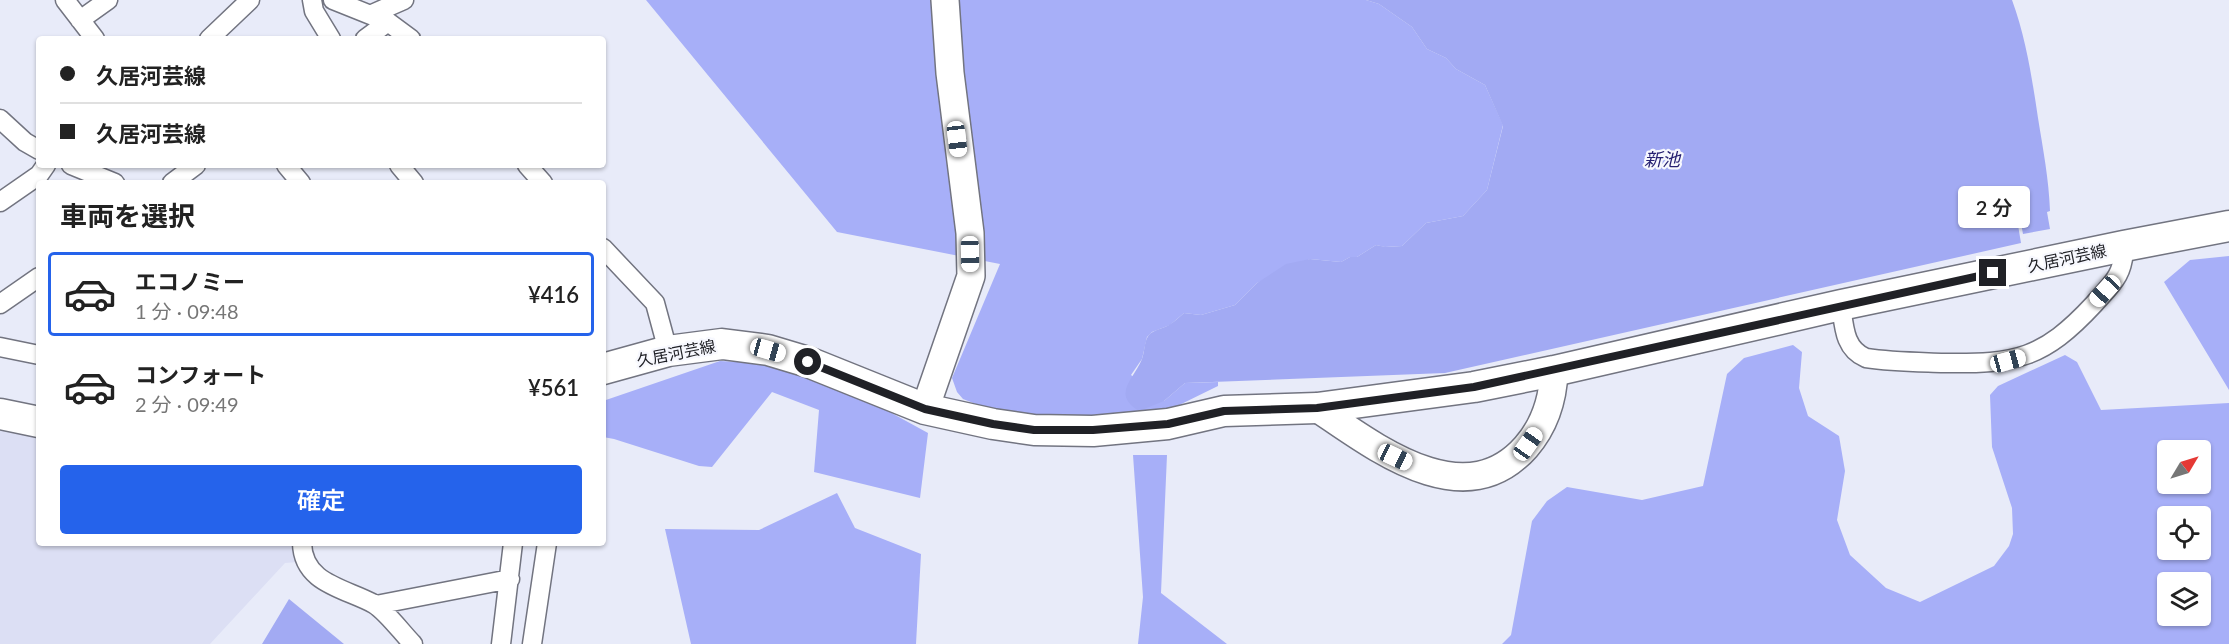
<!DOCTYPE html>
<html lang="ja">
<head>
<meta charset="utf-8">
<style>
	:root { --surface:#fff; --page:#f6f6f6; --text:#222; --muted:#767676; --line:#e0e0e0; --accent:#2563eb }
	body { margin:0; font-family:Lato,"Noto Sans JP",sans-serif; background:var(--page); color:var(--text); height:100vh; display:flex; flex-direction:column; font-size:22px; white-space:nowrap }
	* { box-sizing:border-box; margin:0 }
	p { font-size:20px; color:var(--muted) }
	.icon { flex:none; width:33px; height:33px; fill:none; stroke:currentColor; stroke-width:2; stroke-linecap:round; stroke-linejoin:round }
	.map { position:relative; flex:1; overflow:hidden }
	.drawer { position:absolute; left:36px; top:180px; width:570px; height:366px; display:flex; flex-direction:column; background:var(--surface); border-radius:6px; box-shadow:0 2px 4px #0004 }
	.drawer>* { flex:none }
	.guide { position:absolute; left:36px; top:36px; width:570px; height:132px; border-radius:6px; box-shadow:0 2px 4px #0004; display:grid; align-content:center; height:132px; padding:0 24px; background:var(--surface) }
	.needle { width:39px; rotate:52deg }
	.fabs { position:absolute; left:2157px; top:440px; display:grid; gap:12px }
	.fabs a { display:grid; place-items:center; width:54px; height:54px; border-radius:6px; background:var(--surface); box-shadow:0 2px 4px #0004; font-size:30px }
	.end { position:absolute; width:27px; height:27px; margin:-14px; border:8px solid #202126; background:#fff; box-shadow:0 0 0 3px #fff }
	.from { border-radius:50% }
	.bubble { position:absolute; height:42px; border-radius:6px; background:var(--surface); box-shadow:0 2px 4px #0004; font-size:20px; font-weight:600; line-height:42px; text-align:center }
	.car { position:absolute; width:18px; height:36px; margin:-18px -9px; border-radius:8px; box-shadow:0 0 4px 2px #0007; background:linear-gradient(#fff 24%,#345 0 40%,#fff 0 76%,#345 0 86%,#fff 0) }
	.guide b { display:flex; align-items:center; gap:21px; height:57px; font-size:22px }
	.guide b+b { border-top:2px solid var(--line) }
	.guide i { width:15px; height:15px; background:var(--text) }
	ul { padding:0; list-style:none }
	li { display:flex; align-items:center; gap:18px; height:84px; margin:0 12px 9px; padding:0 12px; border:3px solid transparent; border-radius:6px }
	li div { flex:1 }
	li b { display:block; font-size:22px }
	li em { font-style:normal; font-weight:600 }
	li.selected { border-color:var(--accent) }
	li>.icon { width:54px; height:54px; stroke-width:1.5 }
	h2 { padding:0 24px; font-size:27px; line-height:72px }
	.button { display:flex; gap:12px; margin-top:auto; padding:12px 24px }
	.button a { flex:1; height:69px; border-radius:6px; background:var(--accent); color:#fff; font-size:24px; font-weight:600; line-height:69px; text-align:center }
	.map>svg:first-child { display:block }
	.built { fill:#dcdff4 }
	.forest { fill:#a7aff8; fill-rule:evenodd }
	.water { fill:#a2aaf3 }
	.lines { fill:none; stroke-linecap:round; stroke-linejoin:round }
	.street-casing { stroke:#727480; stroke-width:21 }
	.secondary-casing { stroke:#727480; stroke-width:30 }
	.primary-casing { stroke:#727480; stroke-width:33 }
	.street { stroke:#fff; stroke-width:18 }
	.secondary { stroke:#fff; stroke-width:27 }
	.primary { stroke:#fff; stroke-width:30 }
	.route { stroke:#202126; stroke-width:8 }
	.labels { text-anchor:middle; stroke-width:4.5; stroke-linejoin:round; paint-order:stroke }
	.street-label { font-size:16px; fill:#202126; stroke:#f7f8fe }
	.water-label { font-size:18px; font-style:italic; fill:#262071; stroke:#f7f8fe }
</style>
</head>
<body>
<div class="map">
<svg width="2229" height="644" viewBox="0 0 2229 644">
	<rect width="100%" height="100%" fill="#e8ebf9"/>
	<!-- built -->
	<path class="built" d="M0,430L39,438V543H294L298,562L285,563L210,644H0Z"/>
	<!-- forest -->
	<path class="forest" d="M646,0H1366L1379,4L1412,27L1427,49L1446,58L1456,69L1485,85L1503,125L1487,190L1463,216L1426,223L1402,246L1385,247L1376,245L1357,257H1350L1341,262L1310,259L1257,283L1235,305L1201,315L1184,313L1170,325L1152,332L1147,337L1142,359L1131,375L1164,401L1185,383L1218,382V386L1165,412L1086,425L986,408L963,399L957,392L952,378L1000,264L837,232Z
		M2229,256V390L2164,282L2190,260Z
		M1793,345L1802,352L1799,388L1808,416L1839,436L1845,471L1837,520L1850,555L1886,588L1920,602L1994,566L2009,546L2013,534L2012,508L1992,447L1990,395L1998,386L2065,355L2077,362L2101,410L2229,403V644H1502L1511,635L1532,521L1547,501L1567,487L1642,500L1703,486L1727,374L1744,358ZM2168,450H2200V483H2168ZM2168,516H2200V549H2168ZM2168,582H2200V615H2168Z
		M720,361L778,364L855,393L928,433L920,498L814,472L819,410L772,392L712,467L699,466L614,439L603,437V401Z
		M1133,455H1167L1161,593L1227,644H1138L1143,597Z
		M837,493L855,528L921,554L916,644H691L665,529L759,530Z"/>
	<!-- water -->
	<path class="water" d="M1366,0H2012C2026,38 2032,78 2038,118C2043,149 2049,180 2050,211L2047,212L2050,229L2023,234L2020,218L2017,219L2021,243L1445,373L1185,383L1164,401L1139,411C1111,394 1134,379 1142,359C1145,351 1144,338 1151,333C1157,329 1164,328 1169,325C1174,322 1179,317 1184,313L1201,315L1235,305L1257,283L1286,264L1310,259L1341,262L1350,257H1357L1376,245L1386,247L1402,246L1426,223L1463,216L1487,190L1503,126L1485,85L1456,69L1446,58L1427,49L1412,27L1379,4Z
		M289,599L344,644H262Z"/>
	<g class="lines">
		<defs>
			<path id="street" d="M65,0L95,39
				M312,0L314,11L331,39
				M333,0L388,22L411,39
				M372,14L404,0
				M80,20L108,0
				M209,39L250,0
				M365,39L388,22
				M0,119L25,142L39,150
				M71,165L115,183
				M286,165L301,183
				M399,165L414,183
				M527,165L543,183
				M172,183L196,165
				M0,202L39,175L46,165
				M603,248L655,303L668,351
				M0,304L39,277
				M1841,305C1844,326 1844,349 1866,358C1892,362 1918,362 1944,363C2016,364 2043,359 2094,304C2112,284 2124,275 2124,246
				M0,347L39,355
				M302,543C303,584 345,588 374,604C387,612 402,633 413,644
				M376,605L510,579
				M501,644L513,543
				M532,644L547,543"/>
			<path id="secondary" d="M1317,408C1375,447 1464,517 1526,447C1545,425 1553,400 1554,371
				M925,409L971,276L970,233L950,73L945,0"/>
			<path id="primary" d="M603,369L668,351L722,344L768,350L808,362L925,409L993,424L1034,430L1093,431L1168,424L1224,411L1317,408L1474,387L1554,371L1841,305L2124,246L2229,226
				M0,414L39,422"/>
		</defs>
		<!-- street casing -->
		<use href="#street" class="street-casing"/>
		<!-- secondary casing -->
		<use href="#secondary" class="secondary-casing"/>
		<!-- primary casing -->
		<use href="#primary" class="primary-casing"/>
		<!-- street -->
		<use href="#street" class="street"/>
		<!-- secondary -->
		<use href="#secondary" class="secondary"/>
		<!-- primary -->
		<use href="#primary" class="primary"/>
	</g>
	<g class="lines">
		<!-- route -->
		<path class="route" d="M808,362L925,409L993,424L1034,430H1093L1168,424L1224,411L1317,408L1474,387L1993,273"/>
	</g>
	<g class="labels">
		<!-- street labels -->
		<g class="street-label">
			<text transform="translate(2067 258) rotate(-12)" y="6">久居河芸線</text>
			<text transform="translate(676 353) rotate(-11)" y="6">久居河芸線</text>
		</g>
		<!-- water labels -->
		<g class="water-label">
			<text x="1662" y="166">新池</text>
		</g>
	</g>
</svg>
<div class="fabs">
<a><svg class="needle" viewBox="-14 -14 28 28"><path d="M0-13l5 13h-10z" fill="#e53935"/><path d="M0 13l5-13h-10z" fill="#767676"/></svg></a>
<a><svg class="icon" aria-label="locate" viewBox="0 0 24 24"><circle cx="12" cy="12" r="6"/><path d="M12 2v4M12 18v4M2 12h4M18 12h4"/></svg></a>
<a><svg class="icon" aria-label="layers" viewBox="0 0 24 24"><path d="M12 4l9 5-9 5-9-5zM3 14l9 5 9-5"/></svg></a>
</div>
<i class="end from" style="left:808px;top:362px"></i>
<i class="end" style="left:1993px;top:273px"></i>
<div class="bubble" style="left:1958px;top:186px;width:72px">2 分</div>
<i class="car" style="left:957px;top:139px;rotate:173deg"></i>
<i class="car" style="left:970px;top:254px;rotate:179deg"></i>
<i class="car" style="left:2105px;top:291px;rotate:223deg"></i>
<i class="car" style="left:768px;top:350px;rotate:106deg"></i>
<i class="car" style="left:2008px;top:361px;rotate:75deg"></i>
<i class="car" style="left:1528px;top:444px;rotate:35deg"></i>
<i class="car" style="left:1395px;top:457px;rotate:115deg"></i>
<div class="guide">
<b><i class="from"></i>久居河芸線</b>
<b><i></i>久居河芸線</b>
</div>
<section class="drawer">
<h2>車両を選択</h2>
<ul>
<li class="selected"><svg class="icon" aria-label="car" viewBox="0 0 24 24"><path d="M5 17H2v-5l4-1 3-4h7l3 4 3 1v5h-3M9 17h6M6 11h13"/><circle cx="7" cy="17" r="2"/><circle cx="17" cy="17" r="2"/></svg><div><b>エコノミー</b><p>1 分 · 09:48</p></div><em>¥416</em></li>
<li><svg class="icon" aria-label="car" viewBox="0 0 24 24"><path d="M5 17H2v-5l4-1 3-4h7l3 4 3 1v5h-3M9 17h6M6 11h13"/><circle cx="7" cy="17" r="2"/><circle cx="17" cy="17" r="2"/></svg><div><b>コンフォート</b><p>2 分 · 09:49</p></div><em>¥561</em></li>
</ul>
<div class="button"><a>確定</a></div>
</section>
</div>
</body>
</html>
